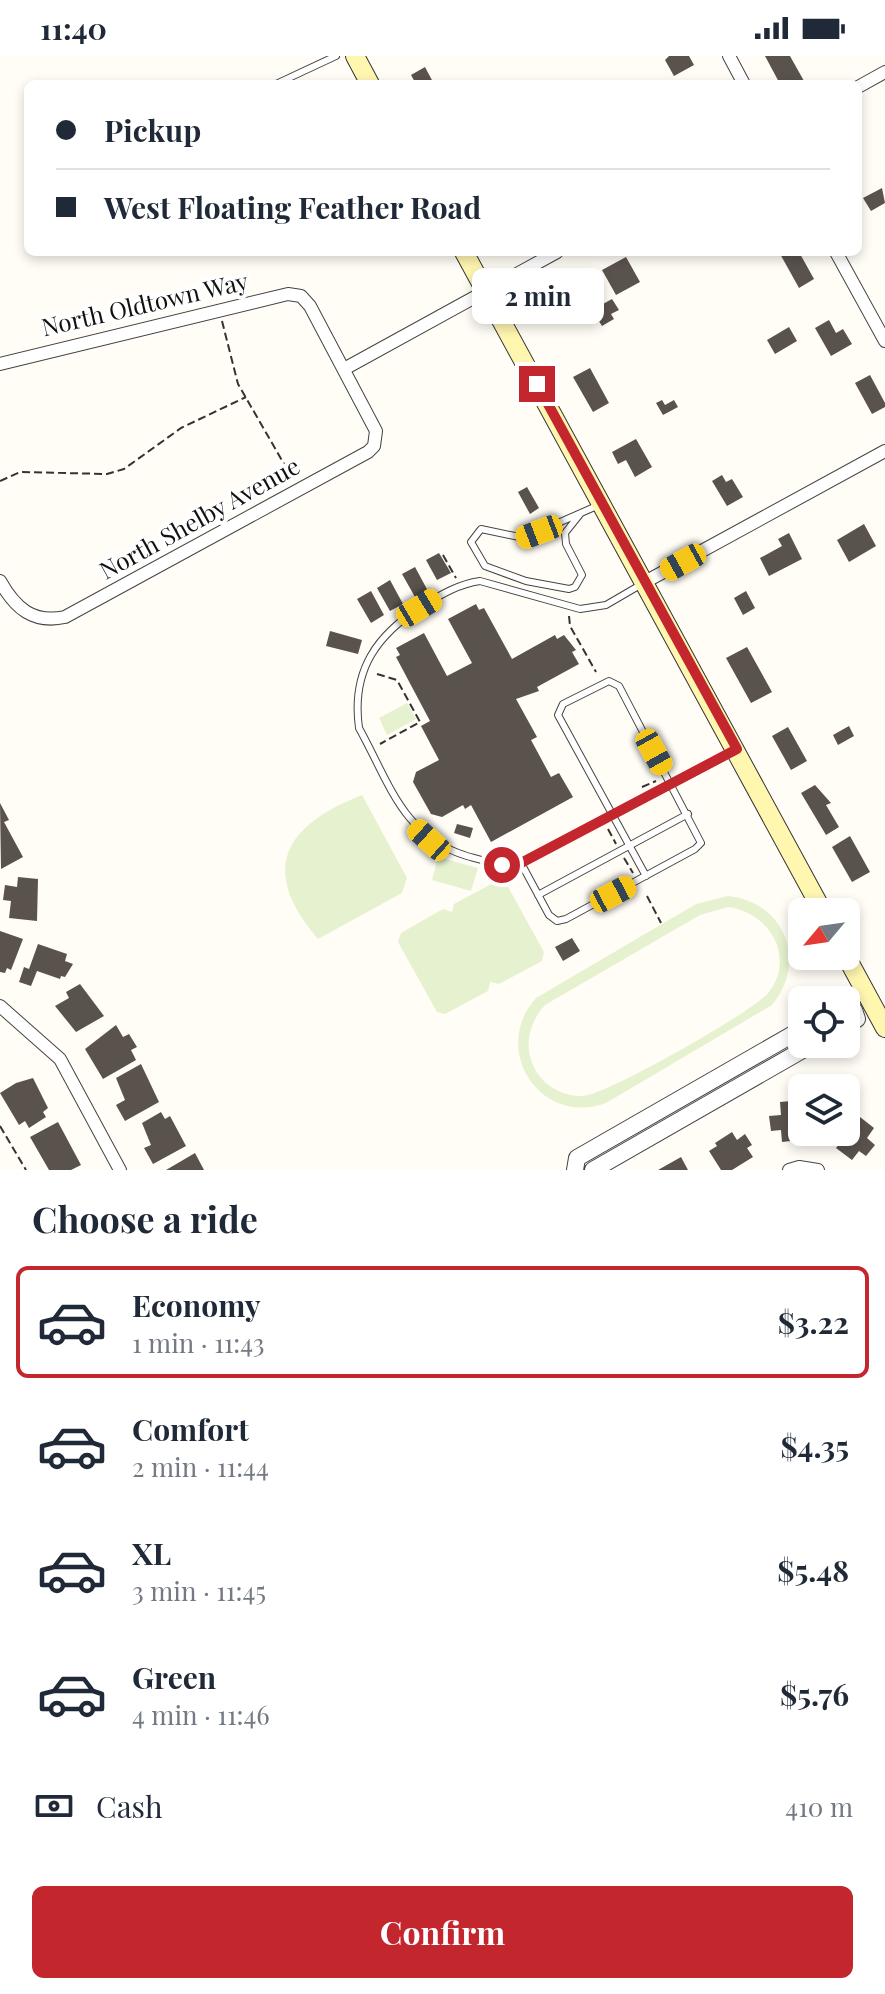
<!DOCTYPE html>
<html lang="en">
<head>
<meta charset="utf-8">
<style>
	:root { --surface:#fff; --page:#f2f2f3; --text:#1f2937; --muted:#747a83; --line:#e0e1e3; --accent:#c4262e }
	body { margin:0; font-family:"Playfair Display",serif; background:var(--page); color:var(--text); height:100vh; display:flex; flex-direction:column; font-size:30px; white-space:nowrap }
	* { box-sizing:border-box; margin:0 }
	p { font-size:26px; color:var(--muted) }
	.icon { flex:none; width:44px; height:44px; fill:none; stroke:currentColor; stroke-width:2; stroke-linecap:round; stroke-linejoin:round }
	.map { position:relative; height:1114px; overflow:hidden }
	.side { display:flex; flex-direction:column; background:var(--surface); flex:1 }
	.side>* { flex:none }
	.banner { position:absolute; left:24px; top:24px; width:838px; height:176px; border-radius:12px; box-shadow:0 4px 12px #0003; display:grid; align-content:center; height:176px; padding:0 32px; background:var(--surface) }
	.needle { width:52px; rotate:241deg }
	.controls { position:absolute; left:788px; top:842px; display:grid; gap:16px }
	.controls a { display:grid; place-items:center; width:72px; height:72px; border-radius:12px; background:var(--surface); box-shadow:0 4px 12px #0003; font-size:40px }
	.end { position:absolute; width:36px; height:36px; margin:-18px; border:10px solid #c4262e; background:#fff; box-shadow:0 0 0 4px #fff }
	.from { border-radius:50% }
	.bubble { position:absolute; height:56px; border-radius:12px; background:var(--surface); box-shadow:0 4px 12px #0003; font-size:26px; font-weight:700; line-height:56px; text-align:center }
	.car { position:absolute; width:24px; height:48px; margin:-24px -12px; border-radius:10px; box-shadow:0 0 6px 2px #0007; background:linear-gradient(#f5c518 24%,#345 0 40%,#f5c518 0 76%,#345 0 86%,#f5c518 0) }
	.banner b { display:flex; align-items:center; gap:28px; height:76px; font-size:30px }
	.banner b+b { border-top:2px solid var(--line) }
	.banner i { width:20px; height:20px; background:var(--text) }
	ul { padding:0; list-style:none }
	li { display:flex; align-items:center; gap:24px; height:112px; margin:0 16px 12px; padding:0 16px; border:4px solid transparent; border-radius:12px }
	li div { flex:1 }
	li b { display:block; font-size:30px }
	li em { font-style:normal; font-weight:700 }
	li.on { border-color:var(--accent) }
	li>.icon { width:72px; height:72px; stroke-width:1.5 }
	h2 { padding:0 32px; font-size:36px; line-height:96px }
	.pay { display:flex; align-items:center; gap:20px; height:88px; padding:0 32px; font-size:30px }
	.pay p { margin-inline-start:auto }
	.button { display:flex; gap:16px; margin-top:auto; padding:16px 32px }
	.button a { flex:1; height:92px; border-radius:12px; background:var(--accent); color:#fff; font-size:32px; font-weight:700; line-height:92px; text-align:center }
	.status { display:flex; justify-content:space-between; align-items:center; height:56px; padding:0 40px; background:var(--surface); direction:ltr }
	.status svg { height:22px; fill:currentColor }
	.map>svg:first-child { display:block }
	.pitch { fill:#e6f2cf; fill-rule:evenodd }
	.building { fill:#5a524d }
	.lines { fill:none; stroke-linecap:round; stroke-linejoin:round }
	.service-casing { stroke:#444; stroke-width:8 }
	.minor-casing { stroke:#444; stroke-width:14 }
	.tertiary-casing { stroke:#444; stroke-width:18 }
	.secondary-casing { stroke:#333; stroke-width:20 }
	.path { stroke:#333; stroke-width:2; stroke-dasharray:8 4; stroke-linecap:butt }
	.service { stroke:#fff; stroke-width:6 }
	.minor { stroke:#fff; stroke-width:12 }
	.tertiary { stroke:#fff; stroke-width:16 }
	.secondary { stroke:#fff6b0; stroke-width:18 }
	.route { stroke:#c4262e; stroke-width:10 }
	.labels { text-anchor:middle; stroke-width:8; stroke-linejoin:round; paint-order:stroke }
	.street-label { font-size:24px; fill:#111; stroke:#fff }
</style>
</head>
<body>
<div class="status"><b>11:40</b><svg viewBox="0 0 49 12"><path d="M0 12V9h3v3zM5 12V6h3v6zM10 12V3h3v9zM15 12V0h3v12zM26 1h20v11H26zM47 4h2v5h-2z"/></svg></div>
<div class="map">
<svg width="885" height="1114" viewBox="0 0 885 1114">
	<rect width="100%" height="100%" fill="#fffdf5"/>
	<!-- pitch -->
	<path class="pitch" d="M407,647L416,663L387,679L379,662Z
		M362,739L407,822L402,837L318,883C259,814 283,770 362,739Z
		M438,801L478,812L471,835L432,824Z
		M497,825L506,827L544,896L542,905L499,928L490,926L488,935L445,958L437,956L398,886L401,877L443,853L452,856L454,848Z
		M728,840C785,846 808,906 772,949L606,1047C540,1071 490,993 536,942L696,848ZM728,851C769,856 796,901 769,936C755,955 606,1039 583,1040C563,1041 542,1029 534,1011C523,989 530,966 545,949L700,859Z"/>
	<!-- building -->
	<path class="building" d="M689,0L694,9L674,20L665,4L669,0Z
		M765,0H790L804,25L780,28Z
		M425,11L434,28H416L411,19Z
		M882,132L885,147L871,155L863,142Z
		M779,196H799L814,223L799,232Z
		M626,201L640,226L616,239L602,214Z
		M612,243L619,254L611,258L614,263L602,270L592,254Z
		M829,264L836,277L843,273L852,288L831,300L815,272Z
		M789,271L797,285L775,298L767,284Z
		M590,312L609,347L593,356L573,321Z
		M870,319L885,347V351L872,358L855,327Z
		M662,344L665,349L674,344L678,351L663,359L656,347Z
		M636,383L652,411L635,421L626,404L618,408L612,396Z
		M722,419L726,426L732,423L743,441L727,450L712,425Z
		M527,431L539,452L530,458L518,436Z
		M864,468L876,490L849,506L837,484Z
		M789,477L802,503L769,520L760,502L782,490L778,483Z
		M439,497L451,517L437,524L426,504Z
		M415,511L428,535L415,541L402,518Z
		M390,524L403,548L390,555L377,532Z
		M371,535L384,559L371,567L357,543Z
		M746,535L755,552L743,559L734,542Z
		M476,548L479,554L484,552L512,603L555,579L557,583L564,579L576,594L572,596L579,608L537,631L539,635L516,643L537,681L531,684L551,721L559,717L573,741L491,786L471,749L465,753L463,749L442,761L431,758L413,726L416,716L439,704L421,670L430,665L396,601L400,599L396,592L424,577L447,620L472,607L448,563Z
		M330,575L362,584L358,598L326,590Z
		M747,591L772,636L751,647L726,602Z
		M849,670L854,680L838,689L833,679Z
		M788,671L807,705L791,714L772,680Z
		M815,729L831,747L826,749L839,771L826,779L801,737Z
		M0,747L9,764L4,766L23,801L1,813Z
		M457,768L473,772L470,782L454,777Z
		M850,780L870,816L852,826L832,791Z
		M18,821L38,823L37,865L9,862L11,845L3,844L5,829L17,831Z
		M0,875L23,883L11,914L7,912L5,917L0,916Z
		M572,882L580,895L563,905L555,891Z
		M38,888L67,898L65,905L73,908L65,921L61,920L60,923L37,915L31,930L19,926L24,911L29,913Z
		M80,928L104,960L76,976L55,950L69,942L66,936Z
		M116,969L123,981L129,978L137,991L131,994L136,1004L103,1023L85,993Z
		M141,1008L159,1046L125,1065L116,1049L125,1044L116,1022Z
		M33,1022L48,1052L43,1056L46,1061L29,1072L25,1065L19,1069L0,1037L16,1027Z
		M802,1044L800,1084L782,1086L781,1074L771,1075L769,1060L781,1059L780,1046Z
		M846,1050L874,1072L867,1082L875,1089L866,1100L859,1095L852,1104L836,1092L841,1086L828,1076H846Z
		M161,1056L165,1063L170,1060L186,1090L153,1108L144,1092L151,1089L142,1067Z
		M58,1066L81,1109L71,1114H49L30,1081Z
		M732,1076L737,1084L745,1078L752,1089L747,1092L753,1101L732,1114H721L709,1095L717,1090L715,1087Z
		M195,1097L204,1114H166Z
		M681,1101L688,1114H658Z"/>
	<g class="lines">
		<defs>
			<path id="service" d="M276,28L336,0
				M581,457L565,477L566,488L582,519L575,531L569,533L526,525L485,510L471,486L481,473L524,482L599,449
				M642,528L606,549L580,553L480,525C459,528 442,538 424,549C377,578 351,614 359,672C389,726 403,781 467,800C486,805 501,810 521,807L733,696
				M521,807L549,859L557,865L566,863L695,793L701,787L619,630L609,625L563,648L558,659L646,820
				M538,839L688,758"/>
			<path id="minor" d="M729,0L744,28
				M858,31L885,16
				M836,196L885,285
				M0,308L288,238L301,240L310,250L376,375L374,390L368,396L65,561C33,568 15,552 0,525
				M344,313L557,196
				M645,526L885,395
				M0,950L60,1003L120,1114
				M789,1114L799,1111L818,1114"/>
			<path id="tertiary" d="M846,969L857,963L854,954
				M575,1114L577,1102L802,973
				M593,1114L813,988"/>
			<path id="secondary" d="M355,0L370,28
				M464,196L823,856
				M846,900L885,972"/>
		</defs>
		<!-- service casing -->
		<use href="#service" class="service-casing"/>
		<!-- minor casing -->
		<use href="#minor" class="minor-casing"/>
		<!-- tertiary casing -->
		<use href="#tertiary" class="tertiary-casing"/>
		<!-- secondary casing -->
		<use href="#secondary" class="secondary-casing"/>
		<!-- path -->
		<path class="path" d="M222,265L238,328L291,420
			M0,425L20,416L107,418L124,413L181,372L246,341
			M443,499L456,522
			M569,560L570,570L596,616
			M377,618L397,624L420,666L380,688
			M642,731L656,725
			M608,773L616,788
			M624,802L633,817
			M647,840L661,867
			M0,1070L26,1114"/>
		<!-- service -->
		<use href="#service" class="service"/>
		<!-- minor -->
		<use href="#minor" class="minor"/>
		<!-- tertiary -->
		<use href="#tertiary" class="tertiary"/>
		<!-- secondary -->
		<use href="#secondary" class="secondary"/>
	</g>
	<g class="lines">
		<!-- route -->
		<path class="route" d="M502,809L521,807L737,693L537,328"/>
	</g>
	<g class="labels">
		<!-- street labels -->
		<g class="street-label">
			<text transform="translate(145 249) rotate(-13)" y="8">North Oldtown Way</text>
			<text transform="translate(200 463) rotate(-29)" y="8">North Shelby Avenue</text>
		</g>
	</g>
</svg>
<div class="controls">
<a><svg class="needle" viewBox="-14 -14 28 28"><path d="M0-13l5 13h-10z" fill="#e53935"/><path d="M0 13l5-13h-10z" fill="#747a83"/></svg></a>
<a><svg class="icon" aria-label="locate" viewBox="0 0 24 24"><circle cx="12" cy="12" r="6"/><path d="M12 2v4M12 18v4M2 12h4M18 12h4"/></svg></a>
<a><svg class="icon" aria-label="layers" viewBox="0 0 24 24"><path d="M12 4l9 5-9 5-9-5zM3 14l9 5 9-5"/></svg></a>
</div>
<i class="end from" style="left:502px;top:809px"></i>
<i class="end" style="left:537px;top:328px"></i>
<div class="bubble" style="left:472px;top:212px;width:132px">2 min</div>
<i class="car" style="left:539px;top:476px;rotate:249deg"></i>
<i class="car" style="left:683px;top:506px;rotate:241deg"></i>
<i class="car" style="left:419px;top:552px;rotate:59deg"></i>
<i class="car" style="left:654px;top:696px;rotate:151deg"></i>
<i class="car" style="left:429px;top:784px;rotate:312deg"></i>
<i class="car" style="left:613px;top:838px;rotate:62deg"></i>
<div class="banner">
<b><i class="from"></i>Pickup</b>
<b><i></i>West Floating Feather Road</b>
</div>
</div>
<section class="side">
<h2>Choose a ride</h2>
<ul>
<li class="on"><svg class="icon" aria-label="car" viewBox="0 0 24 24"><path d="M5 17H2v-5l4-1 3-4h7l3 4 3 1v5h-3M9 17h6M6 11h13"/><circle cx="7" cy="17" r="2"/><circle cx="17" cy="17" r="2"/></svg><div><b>Economy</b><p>1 min · 11:43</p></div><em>$3.22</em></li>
<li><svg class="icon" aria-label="car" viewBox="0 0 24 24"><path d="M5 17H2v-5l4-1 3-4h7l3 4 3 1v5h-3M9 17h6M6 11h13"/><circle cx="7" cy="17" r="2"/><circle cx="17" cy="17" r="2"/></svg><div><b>Comfort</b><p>2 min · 11:44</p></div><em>$4.35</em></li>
<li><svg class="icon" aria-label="car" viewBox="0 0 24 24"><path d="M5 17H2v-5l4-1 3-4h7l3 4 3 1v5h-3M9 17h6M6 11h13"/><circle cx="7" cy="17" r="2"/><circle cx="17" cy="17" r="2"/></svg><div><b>XL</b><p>3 min · 11:45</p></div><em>$5.48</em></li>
<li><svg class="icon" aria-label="car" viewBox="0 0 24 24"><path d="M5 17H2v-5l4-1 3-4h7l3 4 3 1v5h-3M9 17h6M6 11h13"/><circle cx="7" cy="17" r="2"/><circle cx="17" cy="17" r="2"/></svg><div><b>Green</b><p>4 min · 11:46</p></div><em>$5.76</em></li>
</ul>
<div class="pay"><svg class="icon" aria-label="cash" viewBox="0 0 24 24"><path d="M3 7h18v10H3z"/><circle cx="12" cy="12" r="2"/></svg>Cash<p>410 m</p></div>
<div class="button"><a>Confirm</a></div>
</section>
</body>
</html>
